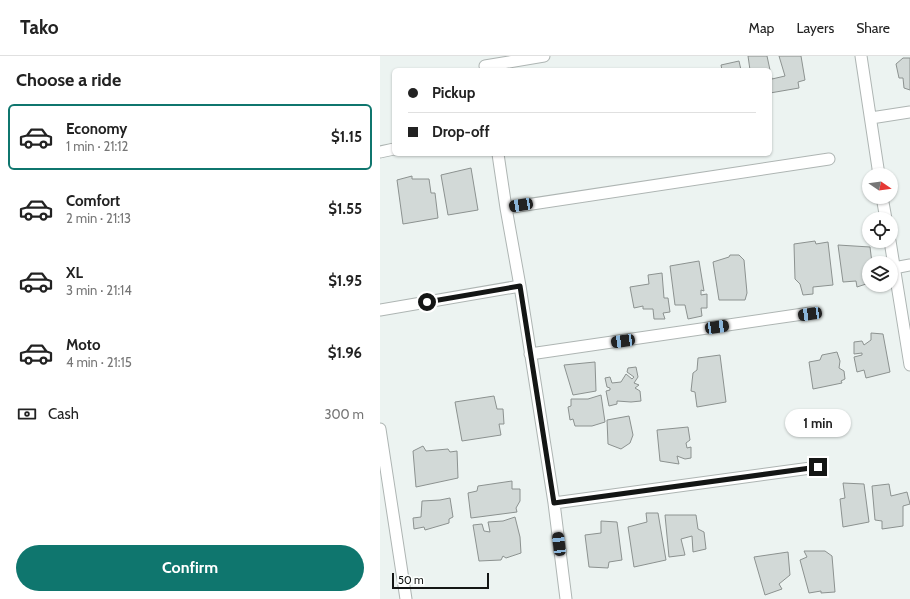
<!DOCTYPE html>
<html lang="en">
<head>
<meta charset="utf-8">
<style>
	:root { --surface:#fff; --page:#f2f2f2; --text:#222; --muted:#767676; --line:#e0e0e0; --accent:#0f766e }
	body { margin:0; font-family:Cabin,sans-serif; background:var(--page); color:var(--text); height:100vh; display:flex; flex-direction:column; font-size:15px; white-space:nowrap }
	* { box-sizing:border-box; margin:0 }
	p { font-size:13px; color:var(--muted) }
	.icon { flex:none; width:22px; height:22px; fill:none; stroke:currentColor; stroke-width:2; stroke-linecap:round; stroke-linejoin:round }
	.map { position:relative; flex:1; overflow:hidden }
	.panel { display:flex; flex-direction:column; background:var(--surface); width:380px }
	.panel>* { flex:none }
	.guide { position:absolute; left:12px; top:12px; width:380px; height:88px; border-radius:6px; box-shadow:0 1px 3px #0004; display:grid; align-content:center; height:88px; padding:0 16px; background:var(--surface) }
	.needle { width:26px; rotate:103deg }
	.tools { position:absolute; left:482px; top:112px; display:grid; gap:8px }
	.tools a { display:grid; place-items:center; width:36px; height:36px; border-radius:50%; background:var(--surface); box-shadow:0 1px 3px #0004; font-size:20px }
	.scale { position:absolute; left:12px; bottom:10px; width:97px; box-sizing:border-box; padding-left:4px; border:2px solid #141615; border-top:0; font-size:11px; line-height:14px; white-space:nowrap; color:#141615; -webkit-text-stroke:3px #fdfffe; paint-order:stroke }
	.end { position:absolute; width:18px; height:18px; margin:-9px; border:5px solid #141615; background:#fff; box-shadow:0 0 0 2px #fff }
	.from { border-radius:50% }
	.bubble { position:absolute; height:28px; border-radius:14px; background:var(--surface); box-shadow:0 1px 3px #0004; font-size:13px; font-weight:700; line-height:28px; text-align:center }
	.car { position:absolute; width:12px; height:24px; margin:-12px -6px; border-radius:5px; box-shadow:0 0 3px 1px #0007; background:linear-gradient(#222 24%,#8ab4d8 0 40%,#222 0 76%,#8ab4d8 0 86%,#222 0) }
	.guide b { display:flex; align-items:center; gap:14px; height:38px; font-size:15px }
	.guide b+b { border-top:1px solid var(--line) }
	.guide i { width:10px; height:10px; background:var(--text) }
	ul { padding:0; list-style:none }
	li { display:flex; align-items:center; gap:12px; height:66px; margin:0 8px 6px; padding:0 8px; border:2px solid transparent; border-radius:6px }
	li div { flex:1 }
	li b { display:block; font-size:15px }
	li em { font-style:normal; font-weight:700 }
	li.selected { border-color:var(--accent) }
	li>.icon { width:36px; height:36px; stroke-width:1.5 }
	h2 { padding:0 16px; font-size:18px; line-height:48px }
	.pay { display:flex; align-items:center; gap:10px; height:44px; padding:0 16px; font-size:15px }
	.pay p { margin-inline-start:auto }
	.button { display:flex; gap:8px; margin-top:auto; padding:8px 16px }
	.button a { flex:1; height:46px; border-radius:24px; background:var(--accent); color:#fff; font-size:16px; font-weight:700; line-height:46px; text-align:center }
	header { display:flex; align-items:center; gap:24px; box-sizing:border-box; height:56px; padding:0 20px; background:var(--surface); border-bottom:1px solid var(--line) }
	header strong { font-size:19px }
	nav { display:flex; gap:22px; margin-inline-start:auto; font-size:14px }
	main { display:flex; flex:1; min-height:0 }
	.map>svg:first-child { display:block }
	.building { fill:#d2d9d7; stroke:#8c9290 }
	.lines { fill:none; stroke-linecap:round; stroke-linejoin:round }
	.street-casing { stroke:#aeb5b3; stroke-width:13 }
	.street { stroke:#fff; stroke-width:11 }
	.route { stroke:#141615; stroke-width:5 }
</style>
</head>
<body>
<header>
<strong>Tako</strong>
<nav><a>Map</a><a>Layers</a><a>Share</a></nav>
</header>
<main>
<section class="panel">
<h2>Choose a ride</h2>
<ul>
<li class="selected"><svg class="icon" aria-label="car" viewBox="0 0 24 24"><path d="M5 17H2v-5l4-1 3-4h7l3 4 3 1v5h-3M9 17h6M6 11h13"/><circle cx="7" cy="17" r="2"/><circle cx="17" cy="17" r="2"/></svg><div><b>Economy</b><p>1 min · 21:12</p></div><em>$1.15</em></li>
<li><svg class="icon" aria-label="car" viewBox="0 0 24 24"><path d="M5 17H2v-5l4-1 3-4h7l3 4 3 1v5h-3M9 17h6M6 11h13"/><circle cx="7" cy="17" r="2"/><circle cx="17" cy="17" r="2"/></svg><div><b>Comfort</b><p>2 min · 21:13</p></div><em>$1.55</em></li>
<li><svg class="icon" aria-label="car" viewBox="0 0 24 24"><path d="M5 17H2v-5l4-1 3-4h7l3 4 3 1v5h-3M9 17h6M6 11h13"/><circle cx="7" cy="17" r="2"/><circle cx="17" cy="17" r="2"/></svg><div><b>XL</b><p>3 min · 21:14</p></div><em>$1.95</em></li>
<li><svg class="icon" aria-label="car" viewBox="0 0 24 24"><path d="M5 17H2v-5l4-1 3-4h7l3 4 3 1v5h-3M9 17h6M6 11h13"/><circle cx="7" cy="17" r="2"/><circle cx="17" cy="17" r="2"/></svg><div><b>Moto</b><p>4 min · 21:15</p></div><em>$1.96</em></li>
</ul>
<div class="pay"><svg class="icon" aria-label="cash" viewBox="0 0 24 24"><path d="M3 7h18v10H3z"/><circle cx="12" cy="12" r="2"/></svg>Cash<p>300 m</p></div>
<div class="button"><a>Confirm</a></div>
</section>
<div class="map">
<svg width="530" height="543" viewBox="0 0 530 543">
	<rect width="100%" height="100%" fill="#ecf3f1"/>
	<!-- building -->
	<path class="building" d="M368,0H387L390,14H370Z
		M399,0H421L425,24L418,26L419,32L390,37V15L392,23L405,20Z
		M523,2H530V34L524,32L523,22H519L516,8Z
		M359,5L361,14H342L341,9Z
		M91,112L98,154L68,159L61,119Z
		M32,120V123H49L51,137H55L58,162L23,168L17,124Z
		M435,185L436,188L448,186L453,229L433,231V238L423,239L420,228L415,223L414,188Z
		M458,189L490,191L492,207H489V227L477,231L476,225L463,226Z
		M350,199H359L364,204L367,237L365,244H339L333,206L349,201Z
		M319,205L324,235L321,234V239L327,238V252H321L322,260L308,263L305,249H295L290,210Z
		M282,217L284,242H288L290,256L283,257L285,263H274L273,253H263V250L254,252L250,231L269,228L268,219Z
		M491,277L503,278L510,316L486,322L484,314L477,316L474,301L482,299V297L474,298V286L482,285L484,289L491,284Z
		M457,296L460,305L459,312L464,315L465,323L461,325L462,327L433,333L429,306L440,304L442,299Z
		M340,299L346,346L317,351L315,336L311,335L313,317L317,314L318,302Z
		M215,306L216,335L193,339L184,309Z
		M256,311L258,321L254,327L259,329L255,332L260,335L261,345L251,346L237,345V348L229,350L226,335L230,334V332L227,331L225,322L230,321L232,327L241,326L246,318L252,323L254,321L247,316L248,312Z
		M221,339L225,366L212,370H195L193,363L190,364L188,351L191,350V343H208Z
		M114,340L117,353H123L124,368H119L121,379L82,385L75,346Z
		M249,360L253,379L250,387L241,393L228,388L227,364Z
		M308,371L310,384L306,387L307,392L311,391V402L305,403L297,400L299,408L280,405L277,374Z
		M43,390L46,395L68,393L70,396L77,395L78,422L36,431L33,395Z
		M132,425V433H140V445L136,452L137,456L91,462L88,437L97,435L98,430Z
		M463,427L484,428L489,466L463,471L460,443L465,442Z
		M509,428L511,440L527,436L530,448L523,450V470L502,473V465L495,464L492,430Z
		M70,442L73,461L69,463V467L45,474L44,471L34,473L33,462L41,461L42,445L60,444Z
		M266,457H278L286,504L254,511L248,471L267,466Z
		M285,459H316L318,473L324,476L326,493L313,496L312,480L301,483L305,499L289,501Z
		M135,461L140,481L141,497L126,502L123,500L121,504L99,505L93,469L102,468L104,475L110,476L108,466L123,465Z
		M221,465L237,466L242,504L229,506L228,512L209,511L205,479L221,477Z
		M424,495H445L452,500L455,536L441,537V535L429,537L420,504L427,501Z
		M408,496L410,519L399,528L402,533L385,539L374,501Z"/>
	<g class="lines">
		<defs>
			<path id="street" d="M481,0L499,119
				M105,10L164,0
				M491,62L530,56
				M0,96L14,93
				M118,98L126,152L140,230L174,447L186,543
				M502,141L506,163
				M126,152L449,103
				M510,185L530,309
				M514,212L530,209
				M0,254L140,230
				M150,298L430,257
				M0,373L26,543
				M174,447L438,411"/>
		</defs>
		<!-- street casing -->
		<use href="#street" class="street-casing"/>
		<!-- street -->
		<use href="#street" class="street"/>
	</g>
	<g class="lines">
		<!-- route -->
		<path class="route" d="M47,246L140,230L174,447L438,411"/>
	</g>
</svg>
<div class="tools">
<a><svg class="needle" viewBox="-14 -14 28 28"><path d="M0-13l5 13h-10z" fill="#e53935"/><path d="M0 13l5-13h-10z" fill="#767676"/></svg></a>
<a><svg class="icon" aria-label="locate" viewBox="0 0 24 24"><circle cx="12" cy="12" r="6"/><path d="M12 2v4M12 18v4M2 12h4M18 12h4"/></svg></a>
<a><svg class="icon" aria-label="layers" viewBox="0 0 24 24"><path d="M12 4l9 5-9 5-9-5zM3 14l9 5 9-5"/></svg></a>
</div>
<div class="scale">50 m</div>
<i class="end from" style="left:47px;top:246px"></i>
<i class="end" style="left:438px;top:411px"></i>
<div class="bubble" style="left:405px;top:353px;width:66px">1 min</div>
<i class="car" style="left:141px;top:149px;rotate:261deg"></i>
<i class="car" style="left:430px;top:258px;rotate:262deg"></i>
<i class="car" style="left:337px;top:271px;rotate:82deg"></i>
<i class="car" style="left:243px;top:285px;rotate:262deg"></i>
<i class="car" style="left:179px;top:488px;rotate:353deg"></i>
<div class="guide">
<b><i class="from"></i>Pickup</b>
<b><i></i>Drop-off</b>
</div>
</div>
</main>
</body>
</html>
